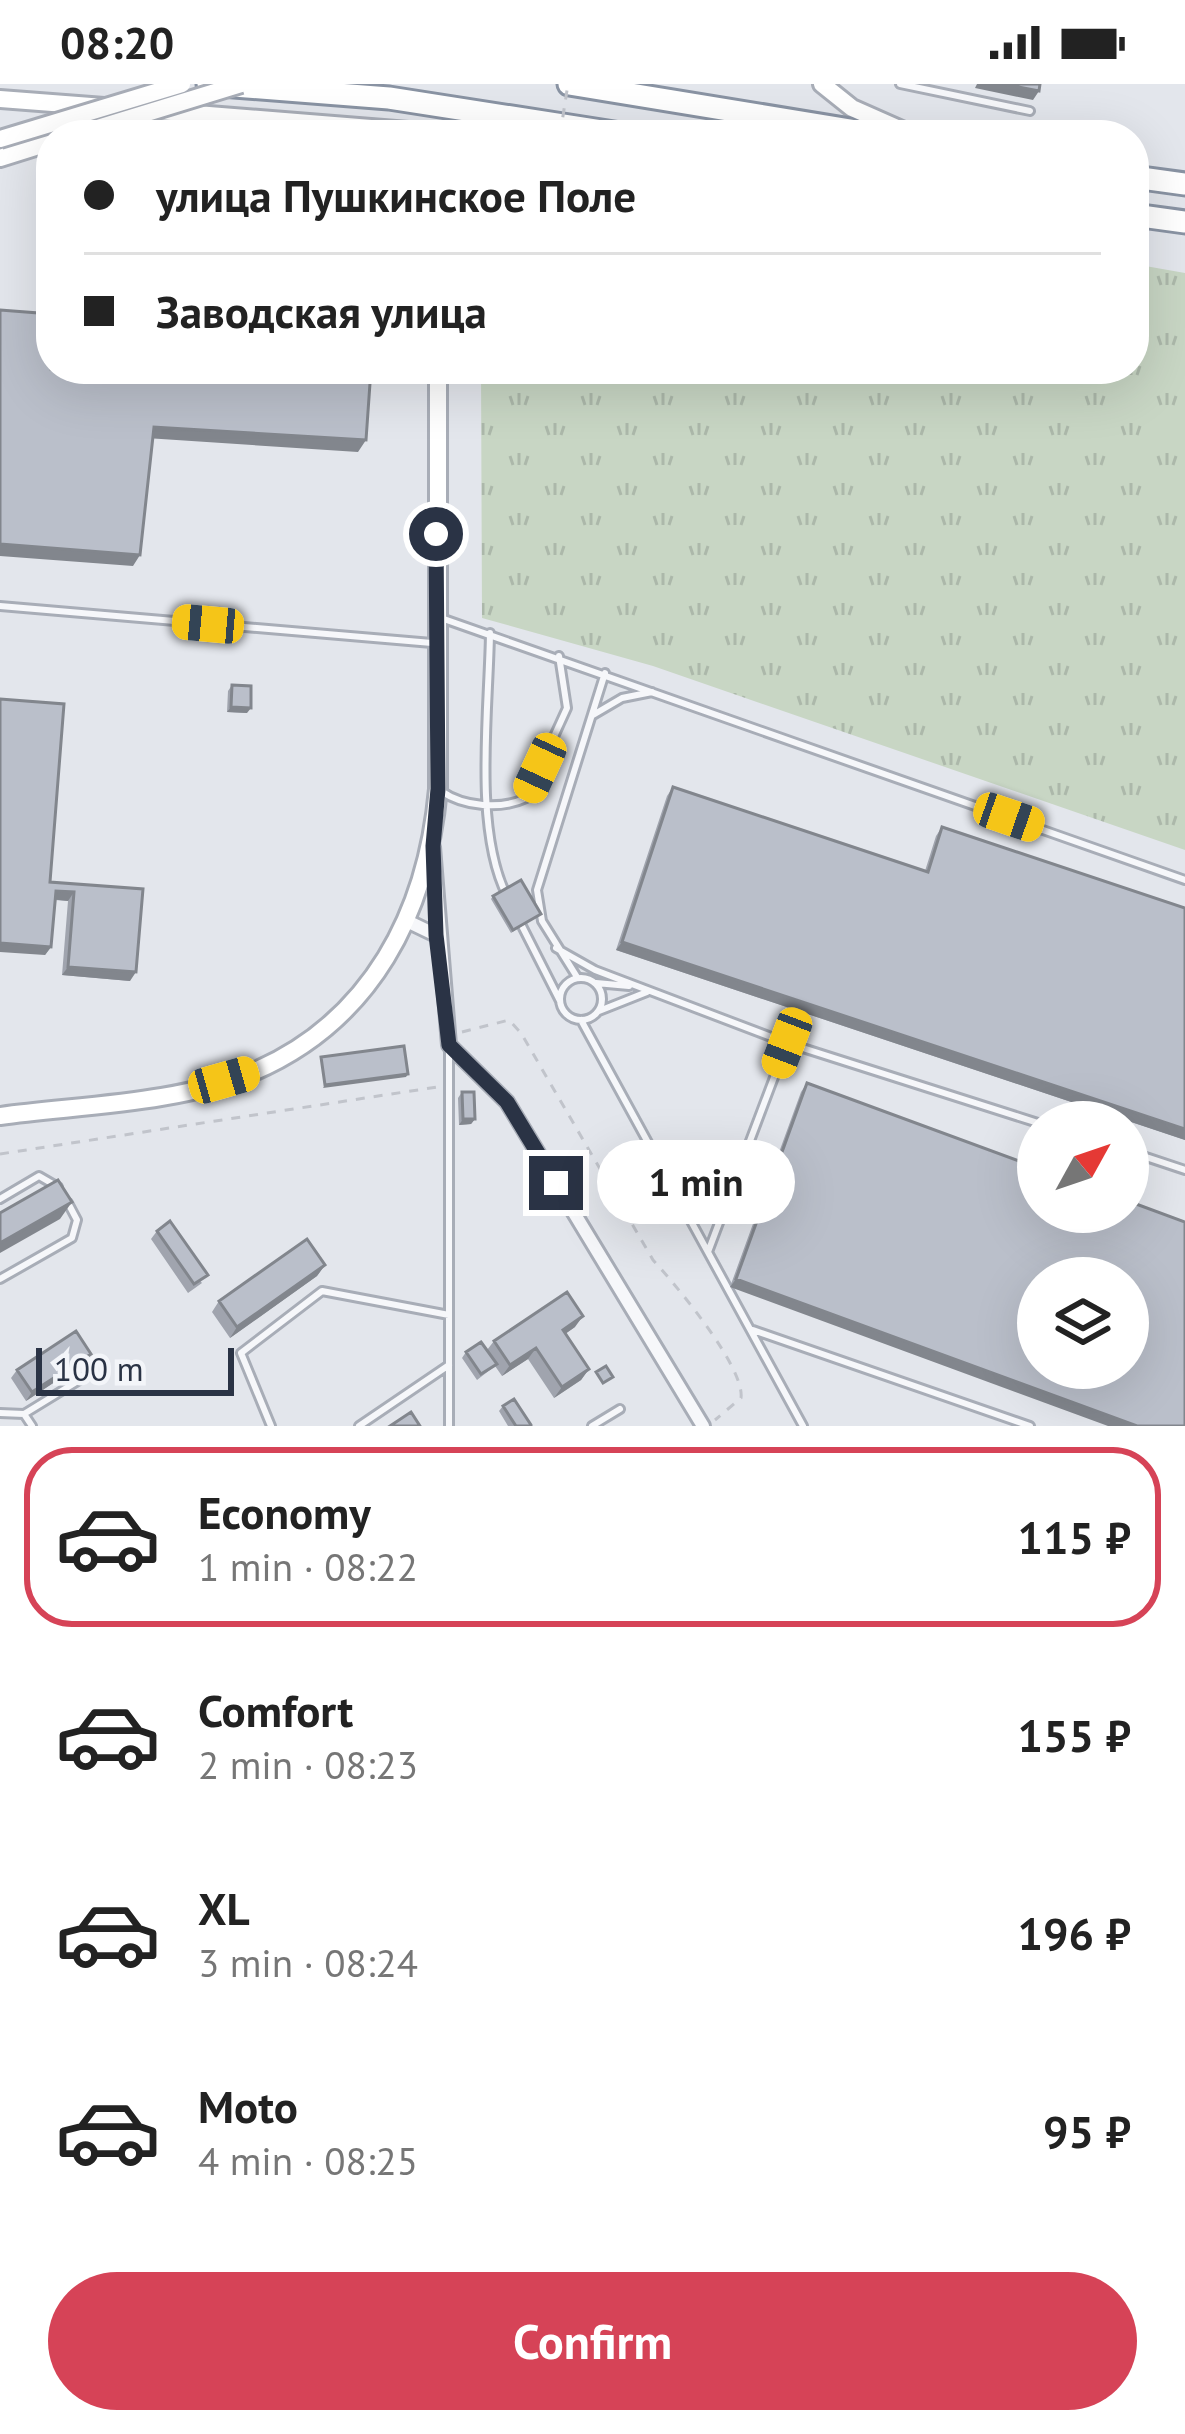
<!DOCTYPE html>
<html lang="en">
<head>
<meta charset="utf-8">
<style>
	:root { --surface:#fff; --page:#f6f6f6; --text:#222; --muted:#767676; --line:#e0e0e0; --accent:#d64357 }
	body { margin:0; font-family:"PT Sans",sans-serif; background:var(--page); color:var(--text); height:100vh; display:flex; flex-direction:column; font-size:45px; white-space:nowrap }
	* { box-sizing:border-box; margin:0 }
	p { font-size:39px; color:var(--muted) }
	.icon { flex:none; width:66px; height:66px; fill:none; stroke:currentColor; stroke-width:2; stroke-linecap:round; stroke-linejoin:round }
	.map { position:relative; height:1342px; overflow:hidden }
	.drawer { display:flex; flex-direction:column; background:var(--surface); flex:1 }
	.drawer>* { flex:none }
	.guide { position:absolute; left:36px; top:36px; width:1113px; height:264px; border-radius:48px; box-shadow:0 12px 48px #0002; display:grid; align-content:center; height:264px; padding:0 48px; background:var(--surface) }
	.needle { width:78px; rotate:50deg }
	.controls { position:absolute; left:1017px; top:1017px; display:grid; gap:24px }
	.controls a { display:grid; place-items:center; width:132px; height:132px; border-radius:50%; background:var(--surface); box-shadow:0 12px 48px #0002; font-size:60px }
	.scale { position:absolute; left:36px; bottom:30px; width:198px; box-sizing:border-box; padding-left:12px; border:6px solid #2a3345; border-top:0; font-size:33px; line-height:42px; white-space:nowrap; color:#2a3345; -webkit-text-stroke:9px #f3f5f9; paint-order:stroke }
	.end { position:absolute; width:54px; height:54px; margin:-27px; border:15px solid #2a3345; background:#fff; box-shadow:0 0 0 6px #fff }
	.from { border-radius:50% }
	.bubble { position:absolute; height:84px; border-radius:42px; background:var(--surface); box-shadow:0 12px 48px #0002; font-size:39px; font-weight:800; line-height:84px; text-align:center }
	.car { position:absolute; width:36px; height:72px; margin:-36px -18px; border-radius:15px; box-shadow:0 0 9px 3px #0007; background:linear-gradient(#f5c518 24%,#345 0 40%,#f5c518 0 76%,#345 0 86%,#f5c518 0) }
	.guide b { display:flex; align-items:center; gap:42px; height:114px; font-size:45px }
	.guide b+b { border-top:3px solid var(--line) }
	.guide i { width:30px; height:30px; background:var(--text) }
	ul { padding:21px 0 0; list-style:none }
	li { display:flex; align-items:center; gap:36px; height:180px; margin:0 24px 18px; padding:0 24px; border:6px solid transparent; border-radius:48px }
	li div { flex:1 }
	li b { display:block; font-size:45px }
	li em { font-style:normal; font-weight:800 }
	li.active { border-color:var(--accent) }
	li>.icon { width:108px; height:108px; stroke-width:1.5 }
	.primary-button { display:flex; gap:24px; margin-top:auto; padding:24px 48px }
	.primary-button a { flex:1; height:138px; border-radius:72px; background:var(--accent); color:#fff; font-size:48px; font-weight:800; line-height:138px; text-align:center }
	.status { display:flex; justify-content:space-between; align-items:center; height:84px; padding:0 60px; background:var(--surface); direction:ltr }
	.status svg { height:33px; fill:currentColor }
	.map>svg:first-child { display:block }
	.grass { fill:url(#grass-tufts) }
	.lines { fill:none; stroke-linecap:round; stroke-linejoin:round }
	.lane-casing { stroke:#a8adb7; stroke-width:12 }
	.street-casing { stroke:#a8adb7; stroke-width:18 }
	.secondary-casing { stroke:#a8adb7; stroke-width:22 }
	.highway-casing { stroke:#8993a3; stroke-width:27 }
	.path { stroke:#c1c4cb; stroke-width:3; stroke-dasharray:9 9; stroke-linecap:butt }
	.lane { stroke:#f6f7fa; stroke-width:6 }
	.street { stroke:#f6f7fa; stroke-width:12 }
	.secondary { stroke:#fff; stroke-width:16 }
	.highway { stroke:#fff; stroke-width:21 }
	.secondary-bridge-casing { stroke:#a8adb7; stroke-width:22; stroke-linecap:butt }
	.path-bridge { stroke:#c1c4cb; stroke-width:3; stroke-dasharray:9 9; stroke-linecap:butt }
	.secondary-bridge { stroke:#fff; stroke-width:16 }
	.wall { fill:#a0a4ae }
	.shaded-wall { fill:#82868d }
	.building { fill:#babfca; stroke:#82868d; stroke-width:3; fill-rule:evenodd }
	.route { stroke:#2a3345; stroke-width:15 }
</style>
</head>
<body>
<div class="status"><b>08:20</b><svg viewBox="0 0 49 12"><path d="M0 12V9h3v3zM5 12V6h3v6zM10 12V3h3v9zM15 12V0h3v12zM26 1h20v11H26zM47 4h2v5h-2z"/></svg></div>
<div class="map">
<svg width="1185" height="1342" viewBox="0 0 1185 1342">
	<defs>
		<pattern id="grass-tufts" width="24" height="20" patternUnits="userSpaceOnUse" patternTransform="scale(3)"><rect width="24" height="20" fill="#c8d6c4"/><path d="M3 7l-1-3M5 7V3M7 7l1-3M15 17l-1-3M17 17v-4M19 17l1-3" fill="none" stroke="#acb8aa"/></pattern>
	</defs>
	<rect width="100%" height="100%" fill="#e3e6ec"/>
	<!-- grass -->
	<path class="grass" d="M1134,180L1185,189V766L653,582L482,534L481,285H1134Z"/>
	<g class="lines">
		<defs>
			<path id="lane" d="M900,0L1030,27
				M0,522L432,559
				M441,534L1185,796
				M490,549C489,625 473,745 507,812
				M593,631L622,614L652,608
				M441,707C464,723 501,726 526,714L567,624L559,572
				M521,840L560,917
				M556,864L595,886L787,959L1038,1039
				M577,893L542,837L537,806L605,589
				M560 915a21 21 0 1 1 42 0a21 21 0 1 1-42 0Z
				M596,899L629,902
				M599,927L647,908
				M581,936L803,1342
				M1128,1067L1185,1086
				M0,1115L39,1092L58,1103
				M708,1168L787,959
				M0,1195L72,1154L77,1136L68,1119
				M753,1246L1030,1342
				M0,1329L24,1330L86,1292
				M24,1330L32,1342
				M271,1342L241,1269L322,1207L449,1231
				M359,1342L449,1281
				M449,1342V964
				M592,1342L620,1325"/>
			<path id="street" d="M433,763L449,961L507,1018L703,1342
				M409,838L436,851"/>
			<path id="secondary" d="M822,0L852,24L913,51
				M0,15L104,23
				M159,27L458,51
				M0,74L51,58
				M0,1032C81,1021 177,1020 253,988C372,937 427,828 438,705V285"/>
			<path id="highway" d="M208,0L389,14L627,51
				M569,0L881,51
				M1134,93L1185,100
				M1134,131L1185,138"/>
		</defs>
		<!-- lane casing -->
		<use href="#lane" class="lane-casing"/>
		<!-- street casing -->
		<use href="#street" class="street-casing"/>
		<!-- secondary casing -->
		<use href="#secondary" class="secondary-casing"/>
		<!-- highway casing -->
		<use href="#highway" class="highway-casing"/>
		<!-- path -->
		<path class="path" d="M462,948L509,936L521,949L653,1176C675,1200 745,1283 741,1314L715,1336
			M0,1070L437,1003"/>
		<!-- lane -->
		<use href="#lane" class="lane"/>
		<!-- street -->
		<use href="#street" class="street"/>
		<!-- secondary -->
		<use href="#secondary" class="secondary"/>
		<!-- highway -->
		<use href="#highway" class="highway"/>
		<defs>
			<path id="secondary-bridge" d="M75,51L241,0
				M0,55L182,0"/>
		</defs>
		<!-- secondary-bridge casing -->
		<use href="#secondary-bridge" class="secondary-bridge-casing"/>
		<!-- path-bridge -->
		<path class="path-bridge" d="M560,51L568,0"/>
		<!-- secondary-bridge -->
		<use href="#secondary-bridge" class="secondary-bridge"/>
	</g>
	<!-- wall -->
	<path class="wall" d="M232,601L247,629L227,628L228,607Z
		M673,703L925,787L936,752L942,743L1185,824V1056L616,866L667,712Z
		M50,798L143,805L130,897L62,891L68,817L55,816L51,863L45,871Z
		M493,812L541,830L511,849L491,815Z
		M807,999L1038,1084L730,1203L801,1008Z
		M462,1008L475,1035L471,1040L459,1041L458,1014Z
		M157,1147L202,1199L188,1209L151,1155Z
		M325,1181L317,1192L230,1254L212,1228L219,1217Z
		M575,1243L565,1250L589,1285L581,1296L554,1314L528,1275L502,1292L495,1282L477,1296L462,1274L466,1268L487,1266L494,1257Z
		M91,1270L85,1278L26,1317L11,1294L17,1286Z
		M503,1322L531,1342H508L499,1327Z"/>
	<!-- shaded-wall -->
	<path class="shaded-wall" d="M977,0H1003L1039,7L1033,16L975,4Z
		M154,343L366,356L358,368L146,354Z
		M0,460L140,471L133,482L0,472Z
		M231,623L251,624L247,629L227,628Z
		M56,807L74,808L68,817L50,815Z
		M622,858L1185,1045V1056L616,866Z
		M0,859L51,863L45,871L0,868Z
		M68,883L136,888L130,897L62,891Z
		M408,990L406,993L323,1004L325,1001Z
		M463,1035H475L471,1040L459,1041Z
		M72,1118L60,1135L0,1169V1159Z
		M325,1181L317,1192L230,1254L237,1243Z
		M736,1195L1137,1342H1108L730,1203Z
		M583,1232L575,1243L555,1257L563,1246Z
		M536,1264L528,1275L502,1292L510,1281Z
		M91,1270L85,1278L26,1317L32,1308Z
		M589,1285L581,1296L554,1314L562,1303Z"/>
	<!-- building -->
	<path class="building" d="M1003,0H1040L1039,7Z
		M0,226L51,230V285H371L366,356L154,343L140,471L0,460Z
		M232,601L251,602V624L231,623Z
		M0,615L64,620L50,798L143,805L136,888L68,883L74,808L56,807L51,863L0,859Z
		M673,703L928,788L942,743L1185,824V1045L622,858Z
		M521,796L541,830L513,846L493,812Z
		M404,962L408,990L325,1001L321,973Z
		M807,999L1038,1084V1128H1128V1117L1185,1138V1342H1137L736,1195ZM1038,1194H1128V1284H1038Z
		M462,1008H474L475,1035H463Z
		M58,1096L72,1118L0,1159V1129Z
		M170,1137L208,1191L194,1200L157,1147Z
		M307,1155L325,1181L237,1243L219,1217Z
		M567,1208L583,1232L563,1246L589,1285L562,1303L536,1264L510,1281L494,1257Z
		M76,1247L91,1270L32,1308L17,1286Z
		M481,1258L497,1280L481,1290L466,1268Z
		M606,1282L613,1293L603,1299L596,1288Z
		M514,1315L531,1341V1342H516L503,1322Z
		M411,1328L420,1342H390Z"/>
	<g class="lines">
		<!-- route -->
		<path class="route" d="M436,450L438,705L433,762L436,851L449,961L507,1018L556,1099"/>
	</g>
</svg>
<div class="controls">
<a><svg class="needle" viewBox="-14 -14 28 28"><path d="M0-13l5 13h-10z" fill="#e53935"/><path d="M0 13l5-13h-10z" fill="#767676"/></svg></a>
<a><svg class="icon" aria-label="layers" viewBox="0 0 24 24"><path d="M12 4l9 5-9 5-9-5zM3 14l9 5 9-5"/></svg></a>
</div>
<div class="scale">100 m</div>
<i class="end from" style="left:436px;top:450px"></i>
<i class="end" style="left:556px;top:1099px"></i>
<div class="bubble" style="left:597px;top:1056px;width:198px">1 min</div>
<i class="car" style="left:208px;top:540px;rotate:275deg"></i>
<i class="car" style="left:540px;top:684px;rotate:205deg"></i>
<i class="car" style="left:1009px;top:733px;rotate:109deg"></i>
<i class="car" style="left:787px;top:959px;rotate:201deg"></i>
<i class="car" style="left:224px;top:996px;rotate:74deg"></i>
<div class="guide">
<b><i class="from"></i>улица Пушкинское Поле</b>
<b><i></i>Заводская улица</b>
</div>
</div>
<section class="drawer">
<ul>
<li class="active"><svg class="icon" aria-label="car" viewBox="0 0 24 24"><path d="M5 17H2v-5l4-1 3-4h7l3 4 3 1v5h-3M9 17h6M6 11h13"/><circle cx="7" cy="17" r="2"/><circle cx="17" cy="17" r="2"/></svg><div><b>Economy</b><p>1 min · 08:22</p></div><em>115 ₽</em></li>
<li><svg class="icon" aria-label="car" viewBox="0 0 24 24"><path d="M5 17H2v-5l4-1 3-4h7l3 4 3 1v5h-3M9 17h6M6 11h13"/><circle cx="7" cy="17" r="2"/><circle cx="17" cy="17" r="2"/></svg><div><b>Comfort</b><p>2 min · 08:23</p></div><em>155 ₽</em></li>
<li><svg class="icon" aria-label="car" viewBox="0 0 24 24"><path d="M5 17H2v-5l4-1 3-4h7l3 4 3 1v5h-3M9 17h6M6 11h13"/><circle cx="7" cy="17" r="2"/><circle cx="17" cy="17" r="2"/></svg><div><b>XL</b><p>3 min · 08:24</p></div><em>196 ₽</em></li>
<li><svg class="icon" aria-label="car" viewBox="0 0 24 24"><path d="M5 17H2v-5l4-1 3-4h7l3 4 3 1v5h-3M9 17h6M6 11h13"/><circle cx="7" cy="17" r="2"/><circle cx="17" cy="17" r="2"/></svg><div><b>Moto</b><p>4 min · 08:25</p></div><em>95 ₽</em></li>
</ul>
<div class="primary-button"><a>Confirm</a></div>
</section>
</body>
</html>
